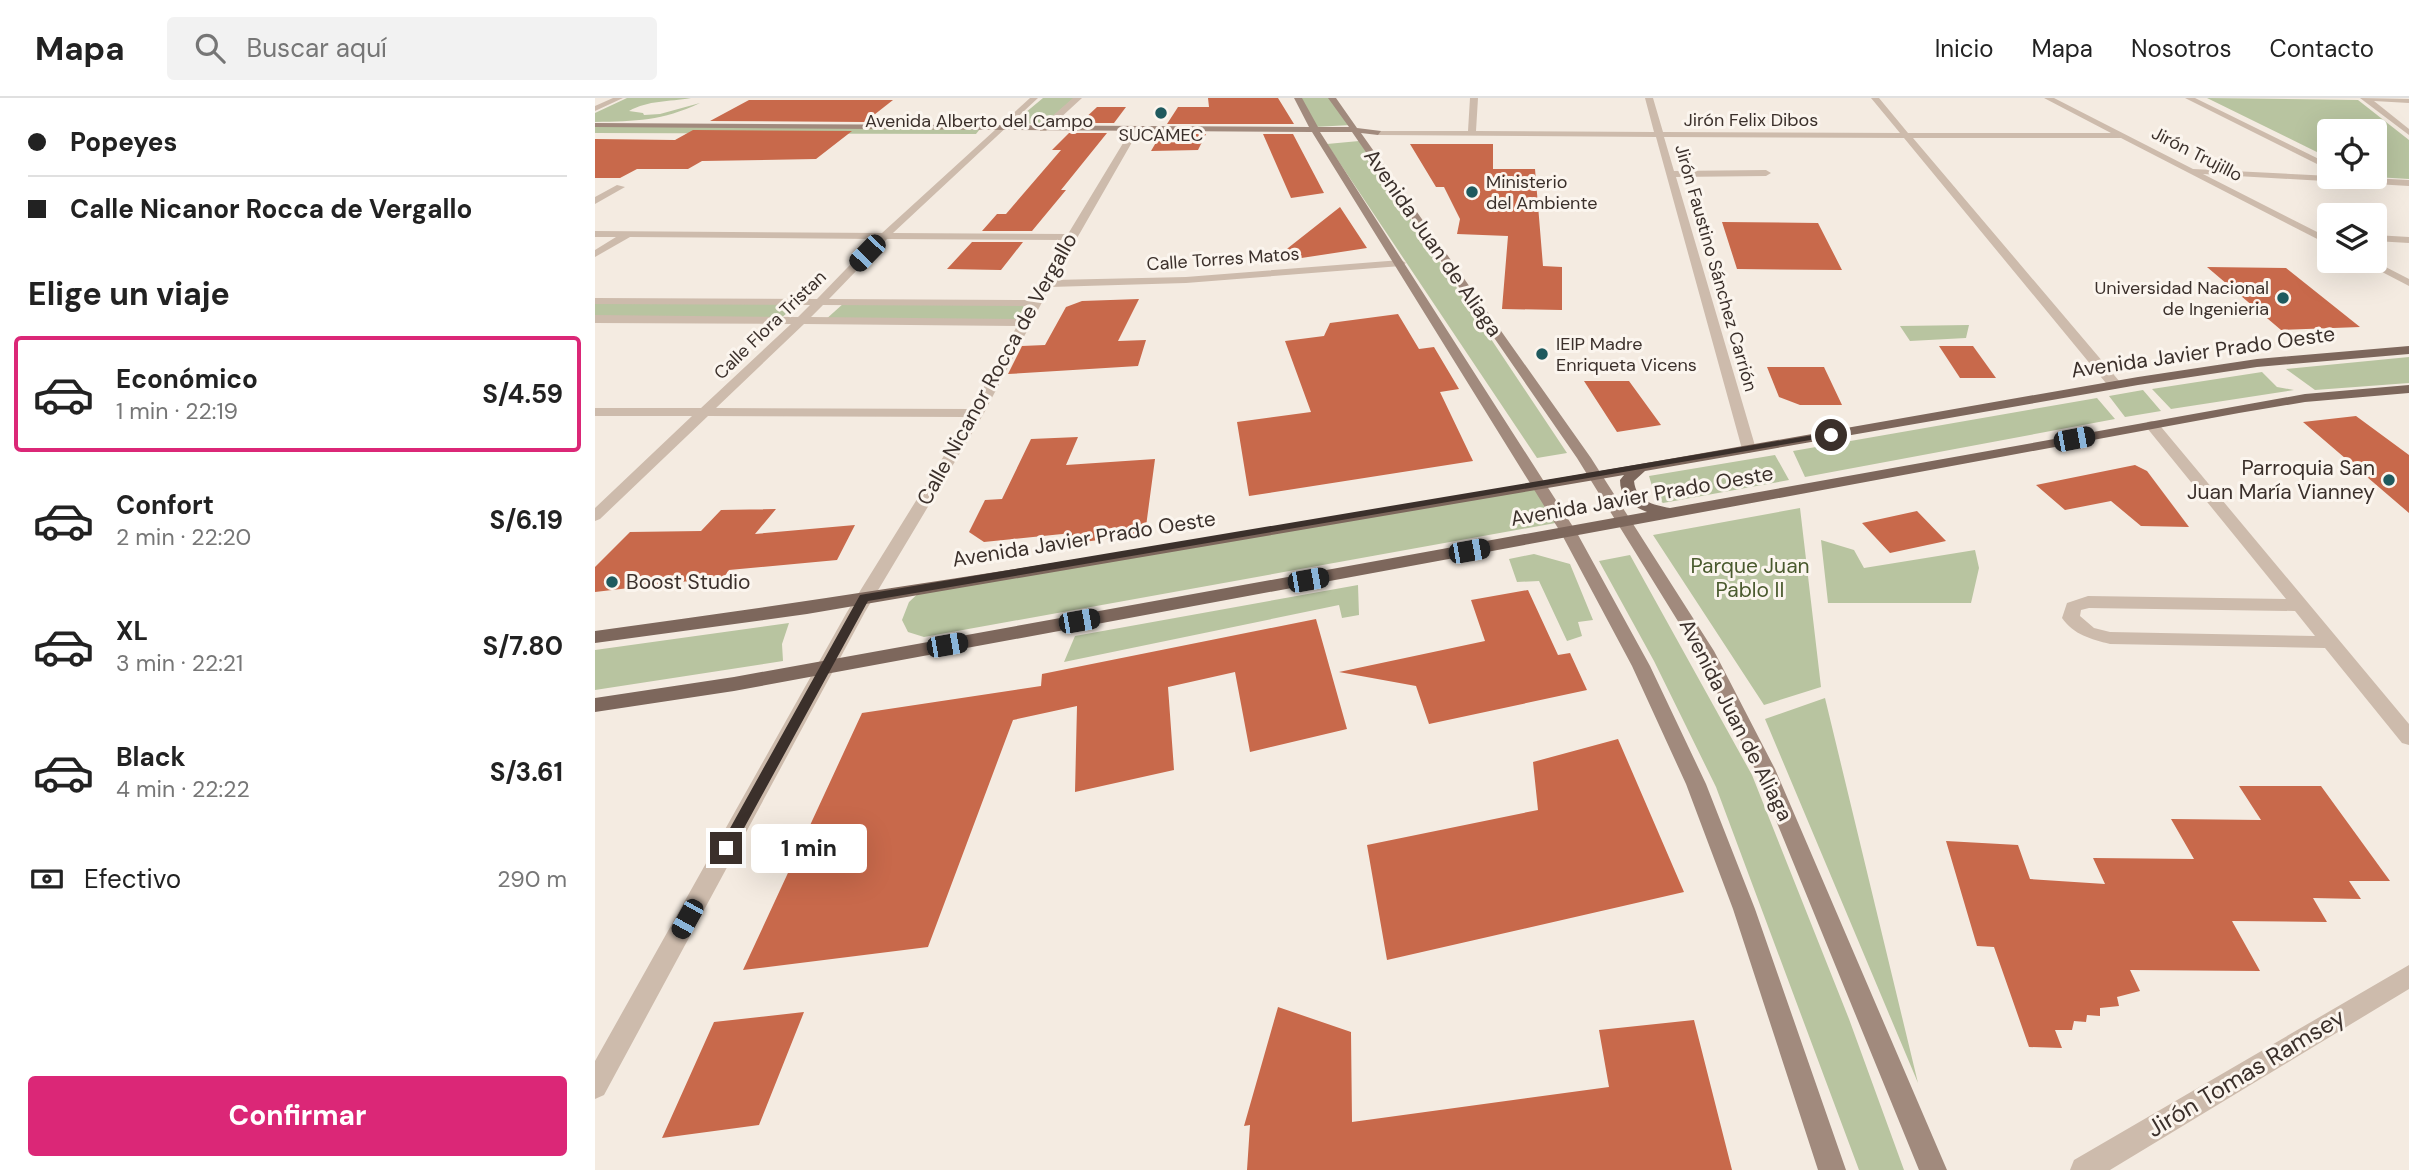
<!DOCTYPE html>
<html lang="es">
<head>
<meta charset="utf-8">
<style>
	:root { --surface:#fff; --page:#f2f2f2; --text:#222; --muted:#767676; --line:#e0e0e0; --accent:#db2777 }
	body { margin:0; font-family:"DM Sans",sans-serif; background:var(--page); color:var(--text); height:100vh; display:flex; flex-direction:column; font-size:26px; white-space:nowrap }
	* { box-sizing:border-box; margin:0 }
	p { font-size:23px; color:var(--muted) }
	.icon { flex:none; width:38px; height:38px; fill:none; stroke:currentColor; stroke-width:2; stroke-linecap:round; stroke-linejoin:round }
	.map { position:relative; flex:1; overflow:hidden }
	.details { display:flex; flex-direction:column; background:var(--surface); width:595px }
	.details>* { flex:none }
	.hud { display:grid; align-content:center; height:154px; padding:0 28px; background:var(--surface) }
	.controls { position:absolute; left:1722px; top:21px; display:grid; gap:14px }
	.controls a { display:grid; place-items:center; width:70px; height:70px; border-radius:7px; background:var(--surface); box-shadow:0 7px 28px #0002; font-size:35px }
	.end { position:absolute; width:32px; height:32px; margin:-16px; border:9px solid #3b302b; background:#fff; box-shadow:0 0 0 4px #fff }
	.from { border-radius:50% }
	.bubble { position:absolute; height:49px; border-radius:7px; background:var(--surface); box-shadow:0 7px 28px #0002; font-size:23px; font-weight:700; line-height:49px; text-align:center }
	.car { position:absolute; width:21px; height:42px; margin:-21px -10px; border-radius:9px; box-shadow:0 0 5px 2px #0007; background:linear-gradient(#222 24%,#8ab4d8 0 40%,#222 0 76%,#8ab4d8 0 86%,#222 0) }
	.hud b { display:flex; align-items:center; gap:24px; height:66px; font-size:26px }
	.hud b+b { border-top:2px solid var(--line) }
	.hud i { width:18px; height:18px; background:var(--text) }
	ul { padding:0; list-style:none }
	li { display:flex; align-items:center; gap:21px; height:116px; margin:0 14px 10px; padding:0 14px; border:4px solid transparent; border-radius:7px }
	li div { flex:1 }
	li b { display:block; font-size:26px }
	li em { font-style:normal; font-weight:700 }
	li.selected { border-color:var(--accent) }
	li>.icon { width:63px; height:63px; stroke-width:1.5 }
	h2 { padding:0 28px; font-size:32px; line-height:84px }
	.pay { display:flex; align-items:center; gap:18px; height:77px; padding:0 28px; font-size:26px }
	.pay p { margin-inline-start:auto }
	.cta { display:flex; gap:14px; margin-top:auto; padding:14px 28px }
	.cta a { flex:1; height:80px; border-radius:7px; background:var(--accent); color:#fff; font-size:28px; font-weight:700; line-height:80px; text-align:center }
	header { display:flex; align-items:center; gap:42px; box-sizing:border-box; height:98px; padding:0 35px; background:var(--surface); border-bottom:2px solid var(--line) }
	header strong { font-size:33px }
	nav { display:flex; gap:38px; margin-inline-start:auto; font-size:24px }
	.search { width:490px; height:63px; background:var(--page); display:flex; align-items:center; gap:18px; box-sizing:border-box; padding:0 24px; border-radius:7px; color:var(--muted); font-size:26px }
	main { display:flex; flex:1; min-height:0 }
	.map>svg:first-child { display:block }
	.green { fill:#b8c4a0 }
	.building { fill:#c8694b }
	.lines { fill:none; stroke-linecap:round; stroke-linejoin:round }
	.minor { fill:#cdbbac; fill-rule:evenodd }
	.secondary { fill:#a18a7d; fill-rule:evenodd }
	.primary { fill:#7d675c; fill-rule:evenodd }
	.route { fill:#3b302b }
	.poi-dot { fill:#1f5a5e; stroke:#fbf5ee; stroke-width:2.5 }
	.labels { text-anchor:middle; stroke-width:6; stroke-linejoin:round; paint-order:stroke }
	.far-street-label { font-size:18px; fill:#3b302b; stroke:#fbf5ee }
	.far-poi-label { font-size:18px; fill:#3b302b; stroke:#fbf5ee; text-anchor:start }
	.street-label { font-size:21px; fill:#3b302b; stroke:#fbf5ee }
	.poi-label { font-size:21px; fill:#3b302b; stroke:#fbf5ee; text-anchor:end }
	.park-label { font-size:21px; fill:#4a5a2e; stroke:#fbf5ee }
	.near-street-label { font-size:24px; fill:#3b302b; stroke:#fbf5ee }
</style>
</head>
<body>
<header>
<strong>Mapa</strong>
<div class="search"><svg class="icon" aria-label="search" viewBox="0 0 24 24"><circle cx="10" cy="10" r="6"/><path d="M15 15l6 6"/></svg>Buscar aquí</div>
<nav><a>Inicio</a><a>Mapa</a><a>Nosotros</a><a>Contacto</a></nav>
</header>
<main>
<section class="details">
<div class="hud">
<b><i class="from"></i>Popeyes</b>
<b><i></i>Calle Nicanor Rocca de Vergallo</b>
</div>
<h2>Elige un viaje</h2>
<ul>
<li class="selected"><svg class="icon" aria-label="car" viewBox="0 0 24 24"><path d="M5 17H2v-5l4-1 3-4h7l3 4 3 1v5h-3M9 17h6M6 11h13"/><circle cx="7" cy="17" r="2"/><circle cx="17" cy="17" r="2"/></svg><div><b>Económico</b><p>1 min · 22:19</p></div><em>S/4.59</em></li>
<li><svg class="icon" aria-label="car" viewBox="0 0 24 24"><path d="M5 17H2v-5l4-1 3-4h7l3 4 3 1v5h-3M9 17h6M6 11h13"/><circle cx="7" cy="17" r="2"/><circle cx="17" cy="17" r="2"/></svg><div><b>Confort</b><p>2 min · 22:20</p></div><em>S/6.19</em></li>
<li><svg class="icon" aria-label="car" viewBox="0 0 24 24"><path d="M5 17H2v-5l4-1 3-4h7l3 4 3 1v5h-3M9 17h6M6 11h13"/><circle cx="7" cy="17" r="2"/><circle cx="17" cy="17" r="2"/></svg><div><b>XL</b><p>3 min · 22:21</p></div><em>S/7.80</em></li>
<li><svg class="icon" aria-label="car" viewBox="0 0 24 24"><path d="M5 17H2v-5l4-1 3-4h7l3 4 3 1v5h-3M9 17h6M6 11h13"/><circle cx="7" cy="17" r="2"/><circle cx="17" cy="17" r="2"/></svg><div><b>Black</b><p>4 min · 22:22</p></div><em>S/3.61</em></li>
</ul>
<div class="pay"><svg class="icon" aria-label="cash" viewBox="0 0 24 24"><path d="M3 7h18v10H3z"/><circle cx="12" cy="12" r="2"/></svg>Efectivo<p>290 m</p></div>
<div class="cta"><a>Confirmar</a></div>
</section>
<div class="map">
<svg width="1814" height="1072" viewBox="0 0 1814 1072">
	<rect width="100%" height="100%" fill="#f4ebe1"/>
	<!-- green -->
	<path class="green" d="M32,0H96C73,4 54,2 34,13L48,15L49,17L65,16L105,5C67,23 41,23 0,24V15Z
		M448,0H479L449,26L418,25Z
		M703,0H737L756,27L719,29Z
		M1612,0L1763,2L1814,42V81L1780,79V33H1734V60Z
		M0,28L385,31L381,36L0,35Z
		M764,43L972,355L942,360L732,46Z
		M204,204L183,223L0,221V205Z
		M249,205H430L422,225L229,223Z
		M1374,227L1371,240L1315,243L1305,228Z
		M1814,259V285L1720,292L1691,271Z
		M1667,274L1682,289L1699,292L1576,311L1557,291Z
		M1548,292L1566,313L1530,319L1514,298Z
		M1502,300L1520,321L1210,379L1198,353Z
		M1180,357L1194,382L1068,405L1060,398L1054,378Z
		M943,387L966,424L329,539L313,534L307,522L314,504L329,490Z
		M1205,410L1226,589L1169,607L1058,437Z
		M1226,442L1259,452L1269,470L1380,452L1384,470L1376,505H1233Z
		M939,456L975,466L998,522L983,524L987,538L972,543L944,483L922,484L914,461Z
		M1035,457L1157,677L1254,921L1309,1072H1264L1121,689L1059,563L1004,463Z
		M763,487L764,517L747,520L744,507L469,564L480,538Z
		M194,525L187,546L188,563L0,592V552Z
		M1230,600L1323,985L1170,621Z"/>
	<!-- building -->
	<path class="building" d="M613,0H683L699,26H572L583,9H614Z
		M154,2H298L270,24L115,23Z
		M502,9H531L519,25H485Z
		M98,32L257,33L221,61L107,63L93,71H42L25,80H0V41L80,42Z
		M474,35H512L466,92H471L437,133H387L402,116H411L466,52H457Z
		M566,36H611L603,52L556,53Z
		M668,36H698L729,95L696,100Z
		M815,46H898V71H940L948,168L967,169V212L907,211L913,138L862,136L865,121L849,89H841Z
		M745,109L772,150L674,165Z
		M1127,124L1223,125L1247,172L1142,171Z
		M377,144H428L406,172L352,171Z
		M1612,169L1691,170L1765,229L1686,232Z
		M544,201L523,243L551,242L543,268L413,276L427,248L450,247L471,209L487,203Z
		M803,216L824,251L839,249L864,291L845,294L878,363L654,398L642,324L716,314L690,243L729,238L735,225Z
		M1344,248H1378L1401,280H1365Z
		M1172,269H1229L1247,307H1205L1184,299Z
		M989,283H1034L1066,327L1022,334Z
		M1761,318L1814,357V415L1708,324Z
		M483,339L471,367L560,361L550,436L473,446L477,435L389,444L374,434L390,402L407,401L436,341Z
		M1540,367L1552,373L1594,429L1546,428L1516,403L1470,412L1441,387Z
		M181,411L160,436L260,427L242,462L134,472L129,479L0,494V469L35,434L106,433L126,412Z
		M1322,413L1351,443L1295,455L1267,425Z
		M933,492L963,557L975,555L992,592L834,626L821,588L744,574L890,543L876,502Z
		M721,521L752,631L655,654L640,574L573,589L579,672L480,694L482,608L418,622L333,849L148,872L267,615L446,588L447,576Z
		M1023,641L1089,794L792,862L772,747L943,712L938,664Z
		M1644,688H1726L1795,783H1754L1766,801L1718,800L1732,824L1637,823L1665,873L1535,872L1545,893L1522,899L1524,908L1505,910V918L1492,917L1491,924L1479,923L1477,932H1460L1467,950L1434,949L1399,849L1382,848L1351,743L1423,747L1435,781L1510,786L1498,760L1599,761L1576,721L1666,722Z
		M683,909L756,934L757,1024L1014,989L1004,932L1099,922L1137,1072H652L655,1027L649,1028Z
		M209,914L164,1027L67,1040L119,924Z"/>
	<g class="lines">
		<!-- minor -->
		<path class="minor" d="M18,0H28L0,13V8Z
			M435,0H443L298,135L473,136L536,32L540,30L544,32L458,182L591,179L806,162L811,165L806,168L591,185L455,189L389,315L270,514L9,997L0,1001V963L252,514L373,319L113,318L5,421L0,423V410L97,318H0V310H106L196,226L0,225V217L203,219L215,207L0,206V200L222,201L280,141L35,139L0,159V152L21,139H0V133L287,135ZM292,141L469,142L437,202L234,201ZM228,207L433,208L426,221L216,219ZM209,226L422,228L377,311L121,310Z
			M478,0H487L451,33H445V29Z
			M875,0H883L881,33L1059,34L1050,0H1058L1068,34L1305,35L1276,0H1284L1313,35H1516L1449,0H1459L1598,71L1814,82V88L1608,76L1734,140V147L1526,40H1318L1525,284L1526,287L1520,291L1515,290L1309,40L1069,39L1079,73L1171,72L1176,75L1171,78L1081,79L1161,351L1154,355L1147,351L1061,39L783,37L779,35L783,33H873Z
			M1590,0H1600L1734,66V72Z
			M1765,0L1814,1V5L1779,3L1814,31V37Z
			M22,87L30,89L0,106V99Z
			M1780,137L1814,139V145L1780,143Z
			M1766,163H1779L1814,181V188Z
			M1557,323L1562,324L1814,626V647L1807,645L1730,550L1515,546C1496,541 1479,537 1467,520L1472,505L1493,498L1691,501L1552,330V324ZM1494,510L1700,513L1720,538L1515,534L1499,530L1485,518L1486,512Z
			M1814,867V891L1515,1072H1475L1479,1062Z"/>
		<!-- secondary -->
		<path class="secondary" d="M699,0H707L723,29H754L733,0H741L762,30L786,33L783,37L766,35L996,360L1119,553L1180,671L1352,1072H1324L1160,671L1102,554L982,360L757,34H725L982,435L1055,568L1111,686L1160,811L1251,1072H1223L1138,811L1091,686L1037,568L966,435L717,34L0,29V25L714,29Z"/>
		<!-- primary -->
		<path class="primary" d="M1814,248V256L1662,269L1543,287L1050,373L1039,383C1041,403 1058,407 1075,410L1710,296L1814,287V295L1710,304L1644,315L139,593L0,614V600L139,579L1052,414C1036,408 1025,399 1025,382L1029,377L212,516L0,545V533C517,463 1029,368 1543,279L1662,261Z"/>
	</g>
	<!-- route -->
	<path class="route" d="M1236,334L1240,337L1239,338L273,503L136,754L131,756L124,750L265,497Z"/>
	<!-- markers -->
	<g class="poi-dot">
		<circle cx="566" cy="15" r="7"/>
		<circle cx="877" cy="94" r="7"/>
		<circle cx="1688" cy="200" r="7"/>
		<circle cx="947" cy="256" r="7"/>
		<circle cx="1794" cy="382" r="7"/>
		<circle cx="17" cy="484" r="7"/>
	</g>
	<g class="labels">
		<!-- far-street labels -->
		<g class="far-street-label">
			<text x="1156" y="28">Jirón Felix Dibos</text>
			<text x="384" y="29">Avenida Alberto del Campo</text>
			<text transform="translate(1602 56) rotate(27)" y="6">Jirón Trujillo</text>
			<text transform="translate(628 161) rotate(-4)" y="6">Calle Torres Matos</text>
			<text transform="translate(1121 170) rotate(74)" y="6">Jirón Faustino Sánchez Carrión</text>
			<text transform="translate(175 227) rotate(-44)" y="6">Calle Flora Tristan</text>
		</g>
		<!-- far-poi labels -->
		<g class="far-poi-label">
			<text x="566" y="43" text-anchor="middle">SUCAMEC</text>
			<text x="891" y="90">Ministerio<tspan x="891" dy="21">del Ambiente</tspan></text>
			<text x="1674" y="196" text-anchor="end">Universidad Nacional<tspan x="1674" dy="21">de Ingenieria</tspan></text>
			<text x="961" y="252">IEIP Madre<tspan x="961" dy="21">Enriqueta Vicens</tspan></text>
		</g>
		<!-- street labels -->
		<g class="street-label">
			<text transform="translate(838 145) rotate(55)" y="7">Avenida Juan de Aliaga</text>
			<text transform="translate(1608 254) rotate(-8)" y="7">Avenida Javier Prado Oeste</text>
			<text transform="translate(402 271) rotate(-61)" y="7">Calle Nicanor Rocca de Vergallo</text>
			<text transform="translate(1047 398) rotate(-10)" y="7">Avenida Javier Prado Oeste</text>
			<text transform="translate(489 441) rotate(-9)" y="7">Avenida Javier Prado Oeste</text>
			<text transform="translate(1141 622) rotate(63)" y="7">Avenida Juan de Aliaga</text>
		</g>
		<!-- poi labels -->
		<g class="poi-label">
			<text x="1780" y="377">Parroquia San<tspan x="1780" dy="24">Juan María Vianney</tspan></text>
			<text x="31" y="491" text-anchor="start">Boost Studio</text>
		</g>
		<!-- park labels -->
		<g class="park-label">
			<text x="1155" y="475">Parque Juan<tspan x="1155" dy="24">Pablo II</tspan></text>
		</g>
		<!-- near-street labels -->
		<g class="near-street-label">
			<text transform="translate(1651 975) rotate(-31)" y="8">Jirón Tomas Ramsey</text>
		</g>
	</g>
</svg>
<div class="controls">
<a><svg class="icon" aria-label="locate" viewBox="0 0 24 24"><circle cx="12" cy="12" r="6"/><path d="M12 2v4M12 18v4M2 12h4M18 12h4"/></svg></a>
<a><svg class="icon" aria-label="layers" viewBox="0 0 24 24"><path d="M12 4l9 5-9 5-9-5zM3 14l9 5 9-5"/></svg></a>
</div>
<i class="end from" style="left:1236px;top:337px"></i>
<i class="end" style="left:131px;top:750px"></i>
<div class="bubble" style="left:156px;top:726px;width:116px">1 min</div>
<i class="car" style="left:272px;top:155px;rotate:224deg"></i>
<i class="car" style="left:1479px;top:341px;rotate:79deg"></i>
<i class="car" style="left:874px;top:453px;rotate:80deg"></i>
<i class="car" style="left:713px;top:482px;rotate:80deg"></i>
<i class="car" style="left:484px;top:523px;rotate:80deg"></i>
<i class="car" style="left:352px;top:547px;rotate:80deg"></i>
<i class="car" style="left:92px;top:821px;rotate:209deg"></i>
</div>
</main>
</body>
</html>
